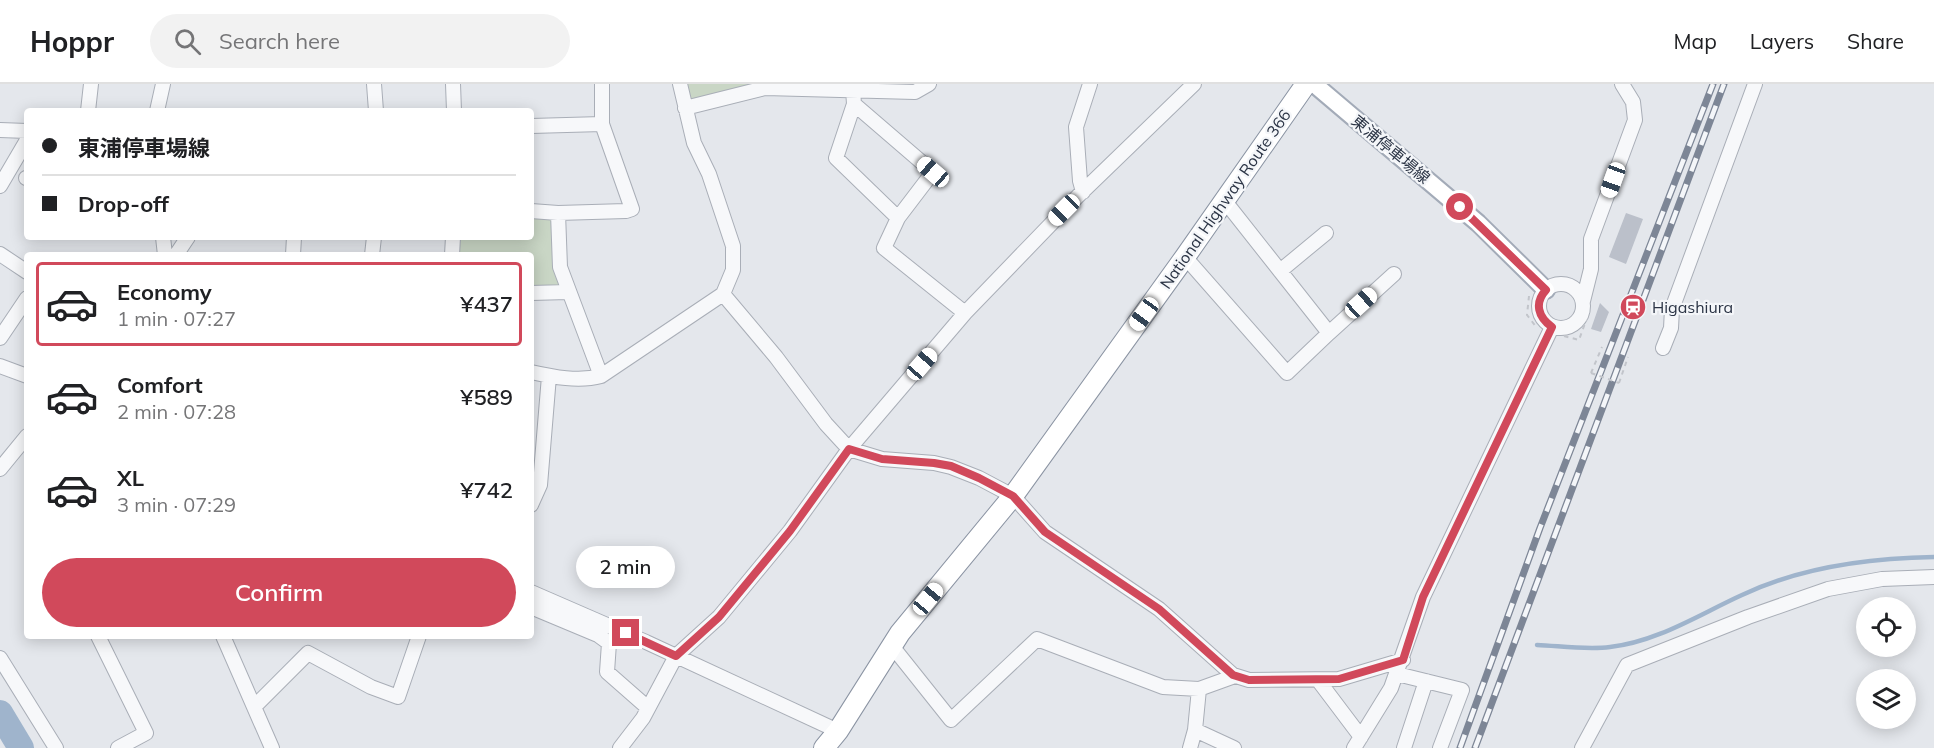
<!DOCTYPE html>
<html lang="en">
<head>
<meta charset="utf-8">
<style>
	:root { --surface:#fff; --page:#f2f2f2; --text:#202124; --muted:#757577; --line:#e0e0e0; --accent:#d1495b }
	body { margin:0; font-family:Mulish,"Noto Sans JP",sans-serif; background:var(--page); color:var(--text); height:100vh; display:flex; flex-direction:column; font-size:22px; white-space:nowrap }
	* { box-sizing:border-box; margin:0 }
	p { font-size:20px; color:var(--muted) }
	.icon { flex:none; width:33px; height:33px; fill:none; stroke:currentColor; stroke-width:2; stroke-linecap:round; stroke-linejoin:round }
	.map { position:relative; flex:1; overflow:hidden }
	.sheet { position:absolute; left:24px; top:168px; width:510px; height:387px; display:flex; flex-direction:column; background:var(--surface); border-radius:6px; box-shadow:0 3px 15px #0003 }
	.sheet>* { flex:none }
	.top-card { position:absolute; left:24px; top:24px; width:510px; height:132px; border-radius:6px; box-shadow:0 3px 15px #0003; display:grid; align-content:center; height:132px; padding:0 18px; background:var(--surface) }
	.fabs { position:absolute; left:1856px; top:513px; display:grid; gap:12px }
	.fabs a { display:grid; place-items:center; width:60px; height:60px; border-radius:50%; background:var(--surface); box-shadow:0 3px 15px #0003; font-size:30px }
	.end { position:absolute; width:27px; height:27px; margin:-14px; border:8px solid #d1495b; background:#fff; box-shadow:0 0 0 3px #fff }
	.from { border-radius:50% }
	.bubble { position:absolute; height:42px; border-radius:21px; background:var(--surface); box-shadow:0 3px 15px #0003; font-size:20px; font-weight:600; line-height:42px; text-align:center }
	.car { position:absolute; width:18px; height:36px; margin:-18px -9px; border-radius:8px; box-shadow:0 0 4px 2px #0007; background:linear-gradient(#fff 24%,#345 0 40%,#fff 0 76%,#345 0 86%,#fff 0) }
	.top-card b { display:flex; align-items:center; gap:21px; height:57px; font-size:22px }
	.top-card b+b { border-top:2px solid var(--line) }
	.top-card i { width:15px; height:15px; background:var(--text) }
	ul { padding:10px 0 0; list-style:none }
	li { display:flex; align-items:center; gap:18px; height:84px; margin:0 12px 9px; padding:0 6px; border:3px solid transparent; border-radius:6px }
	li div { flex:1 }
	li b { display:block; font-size:22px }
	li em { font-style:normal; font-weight:600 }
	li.on { border-color:var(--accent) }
	li>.icon { width:54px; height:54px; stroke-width:1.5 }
	.cta { display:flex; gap:12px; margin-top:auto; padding:12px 18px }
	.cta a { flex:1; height:69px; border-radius:36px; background:var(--accent); color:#fff; font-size:24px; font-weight:600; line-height:69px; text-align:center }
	header { display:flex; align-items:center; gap:36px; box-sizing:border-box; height:84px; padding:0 30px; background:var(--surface); border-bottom:2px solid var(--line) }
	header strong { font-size:28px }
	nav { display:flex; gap:33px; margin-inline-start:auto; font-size:21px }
	.search { width:420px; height:54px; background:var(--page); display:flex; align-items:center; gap:15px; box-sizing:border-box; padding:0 21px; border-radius:33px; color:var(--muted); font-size:22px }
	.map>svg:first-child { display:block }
	.green { fill:#c9d6c5 }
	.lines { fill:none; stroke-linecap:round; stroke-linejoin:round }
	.stream { stroke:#9fb4cc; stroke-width:4.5 }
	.river { stroke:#9fb4cc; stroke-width:26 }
	.building { fill:#bbc0ca }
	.minor-casing { stroke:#a9aeb7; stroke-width:16 }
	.major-casing { stroke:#a3abb8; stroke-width:20 }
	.highway-casing { stroke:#8b94a3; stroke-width:22 }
	.path { stroke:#c2c5cb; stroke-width:2; stroke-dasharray:4.5 4.5; stroke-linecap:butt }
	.minor { stroke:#f7f8fa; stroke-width:14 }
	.major { stroke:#fff; stroke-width:16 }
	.highway { stroke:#fff; stroke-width:20 }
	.rail-casing { stroke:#7d8696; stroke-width:7 }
	.rail { stroke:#f4f6f9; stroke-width:4.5; stroke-dasharray:14; stroke-linecap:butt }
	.path-bridge { stroke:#c2c5cb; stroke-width:2; stroke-dasharray:4.5 4.5; stroke-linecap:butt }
	.route { stroke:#d1495b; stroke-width:8 }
	.labels { text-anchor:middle; stroke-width:4.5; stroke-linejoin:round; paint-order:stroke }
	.street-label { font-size:16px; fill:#2b3445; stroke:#f4f6f9 }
	.poi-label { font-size:16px; fill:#2b3445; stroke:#f4f6f9; text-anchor:start }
</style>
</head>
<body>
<header>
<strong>Hoppr</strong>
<div class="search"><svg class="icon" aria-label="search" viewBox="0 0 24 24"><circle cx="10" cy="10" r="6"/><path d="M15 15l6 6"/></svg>Search here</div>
<nav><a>Map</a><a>Layers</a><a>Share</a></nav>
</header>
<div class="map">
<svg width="1934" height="664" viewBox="0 0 1934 664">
	<rect width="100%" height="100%" fill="#e4e7ec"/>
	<!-- green -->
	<path class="green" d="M680,0H929L915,8L765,4L685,24Z
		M531,135H550L554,140L553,182L560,200L555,203L531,204V171H459L461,153H531Z"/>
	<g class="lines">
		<!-- stream -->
		<path class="stream" d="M1537,561C1560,562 1587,566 1610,563C1657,558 1700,530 1742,511C1801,483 1869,474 1934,473"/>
		<!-- river -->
		<path class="river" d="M0,629L21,664"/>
	</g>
	<!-- building -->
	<path class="building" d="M1626,129L1643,135L1626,180L1609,173Z
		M1600,219L1609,228L1601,248L1591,245Z"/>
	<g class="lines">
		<defs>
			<path id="minor" d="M374,0L376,27
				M453,0L454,27
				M853,6L854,20L836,74L898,134L884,164L965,229
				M854,20L933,88L898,134
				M685,24L765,4L915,8L929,0
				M88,27L91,0
				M157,27L163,0
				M531,42L602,40
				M0,46L27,47
				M26,94H27
				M0,102L27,56
				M1083,108L1080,97L1076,43L1090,0
				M531,127L558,129L626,127L632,125L602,40V0
				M558,129L560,183L601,292
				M163,153L165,171
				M0,170L27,188
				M176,171L188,153
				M293,171L294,153
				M372,171L374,153
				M452,171L453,153
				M1185,173L1287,289L1329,249L1224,116
				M1280,187L1326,149
				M1539 222a22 22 0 1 1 44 0a22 22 0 1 1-44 0Z
				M531,209L568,208
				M723,210L776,273L826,340L849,365L882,375L934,379L951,383L979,394L1013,412L1045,448L1159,525L1233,591L1249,596L1339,595L1403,576
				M1583,217L1591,185V155L1635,36L1633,18L1622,0
				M1329,249L1394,190
				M0,254L27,214
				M1663,264L1671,244L1672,225L1755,0
				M0,282L27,292
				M531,288C553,293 579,298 601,292L723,210L733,186V162L709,90L694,59L680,0
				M0,385L27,352
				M531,421L540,401L549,292
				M531,508L646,558L838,647
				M531,523L598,551L609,559L607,588L648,624
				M98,552L146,649L118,664
				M223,552L272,664
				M892,562L951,636L1037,555L1163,603L1199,605
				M0,574L56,664
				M1397,590L1462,606L1440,664
				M1318,596L1361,653
				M254,623L308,569L371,603L398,613L419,552
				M1195,646L1234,664
				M620,664L643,634L676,572L719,533L790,447L849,365L965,229L1078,112L1194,0
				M1190,664L1195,646L1199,605L1235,592
				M1354,664L1391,604L1423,513L1552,243
				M1404,664L1426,597
				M1582,664L1627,581L1748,533L1828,505L1882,495L1934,493"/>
			<path id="major" d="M1314,0L1478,139L1546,206"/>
			<path id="highway" d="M824,664L838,647L900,549L1013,412L1185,173L1306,0"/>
		</defs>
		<!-- minor casing -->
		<use href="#minor" class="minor-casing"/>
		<!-- major casing -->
		<use href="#major" class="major-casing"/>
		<!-- highway casing -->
		<use href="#highway" class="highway-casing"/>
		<!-- path -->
		<path class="path" d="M1529,212L1527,231L1537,244
			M1564,252L1579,256L1589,228
			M1591,289L1602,263
			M1619,299L1628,273"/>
		<!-- minor -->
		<use href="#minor" class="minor"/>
		<!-- major -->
		<use href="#major" class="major"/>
		<!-- highway -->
		<use href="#highway" class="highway"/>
		<defs>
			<path id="rail" d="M1460,664L1540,444L1713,0
				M1475,664L1724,0"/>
		</defs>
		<!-- rail casing -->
		<use href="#rail" class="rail-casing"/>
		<!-- rail -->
		<use href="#rail" class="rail"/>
		<!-- path-bridge -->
		<path class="path-bridge" d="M1591,289L1619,299"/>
	</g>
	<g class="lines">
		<!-- route -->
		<path class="route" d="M626,549L676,572L719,533L790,447L849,365L882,375L934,379L951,382L979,394L1013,412L1045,448L1159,525L1233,591L1249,596L1339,595L1403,576L1423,513L1552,243C1538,233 1534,219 1546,206L1460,123"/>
	</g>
	<!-- icons -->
	<defs>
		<symbol id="station-disc" viewBox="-11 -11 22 22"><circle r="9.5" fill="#d1495b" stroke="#f4f6f9"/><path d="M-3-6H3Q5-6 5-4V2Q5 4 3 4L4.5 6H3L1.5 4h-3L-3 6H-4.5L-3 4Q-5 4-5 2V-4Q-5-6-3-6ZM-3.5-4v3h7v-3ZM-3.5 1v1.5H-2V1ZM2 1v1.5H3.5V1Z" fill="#fff"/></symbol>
	</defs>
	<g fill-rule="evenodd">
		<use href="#station-disc" x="1618" y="208" width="30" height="30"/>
	</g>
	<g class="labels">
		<!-- street labels -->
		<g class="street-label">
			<text transform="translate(1391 65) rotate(40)" y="6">東浦停車場線</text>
			<text transform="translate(1225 115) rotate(-55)" y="6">National Highway Route 366</text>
		</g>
		<!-- poi labels -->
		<g class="poi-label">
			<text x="1652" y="229">Higashiura</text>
		</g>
	</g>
</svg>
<div class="fabs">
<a><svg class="icon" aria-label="locate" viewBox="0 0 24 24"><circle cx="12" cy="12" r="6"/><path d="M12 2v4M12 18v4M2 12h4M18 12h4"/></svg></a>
<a><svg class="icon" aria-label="layers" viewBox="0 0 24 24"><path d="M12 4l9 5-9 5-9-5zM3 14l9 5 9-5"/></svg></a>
</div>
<i class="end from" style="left:1460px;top:123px"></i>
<i class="end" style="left:626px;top:549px"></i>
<div class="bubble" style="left:576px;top:462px;width:99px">2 min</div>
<i class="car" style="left:933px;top:88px;rotate:311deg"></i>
<i class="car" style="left:1613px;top:96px;rotate:200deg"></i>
<i class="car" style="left:1064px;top:126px;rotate:225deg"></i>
<i class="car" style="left:1361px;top:219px;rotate:48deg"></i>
<i class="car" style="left:1144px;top:230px;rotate:216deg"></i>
<i class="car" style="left:922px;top:280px;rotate:41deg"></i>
<i class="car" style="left:928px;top:515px;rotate:40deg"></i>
<div class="top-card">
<b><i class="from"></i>東浦停車場線</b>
<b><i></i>Drop-off</b>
</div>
<section class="sheet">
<ul>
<li class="on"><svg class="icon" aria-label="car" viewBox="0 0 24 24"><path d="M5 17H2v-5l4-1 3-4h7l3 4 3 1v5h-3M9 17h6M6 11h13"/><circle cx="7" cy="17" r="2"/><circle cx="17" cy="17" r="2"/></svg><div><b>Economy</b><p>1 min · 07:27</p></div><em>¥437</em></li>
<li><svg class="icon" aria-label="car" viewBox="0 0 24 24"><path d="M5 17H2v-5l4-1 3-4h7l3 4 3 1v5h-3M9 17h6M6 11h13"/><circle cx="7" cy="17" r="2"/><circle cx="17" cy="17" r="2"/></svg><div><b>Comfort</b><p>2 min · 07:28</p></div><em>¥589</em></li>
<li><svg class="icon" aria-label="car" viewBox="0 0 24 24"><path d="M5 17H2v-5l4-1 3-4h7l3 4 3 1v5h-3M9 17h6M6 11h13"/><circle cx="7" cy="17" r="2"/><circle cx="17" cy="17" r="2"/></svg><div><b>XL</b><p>3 min · 07:29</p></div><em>¥742</em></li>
</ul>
<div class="cta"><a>Confirm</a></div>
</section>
</div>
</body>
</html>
